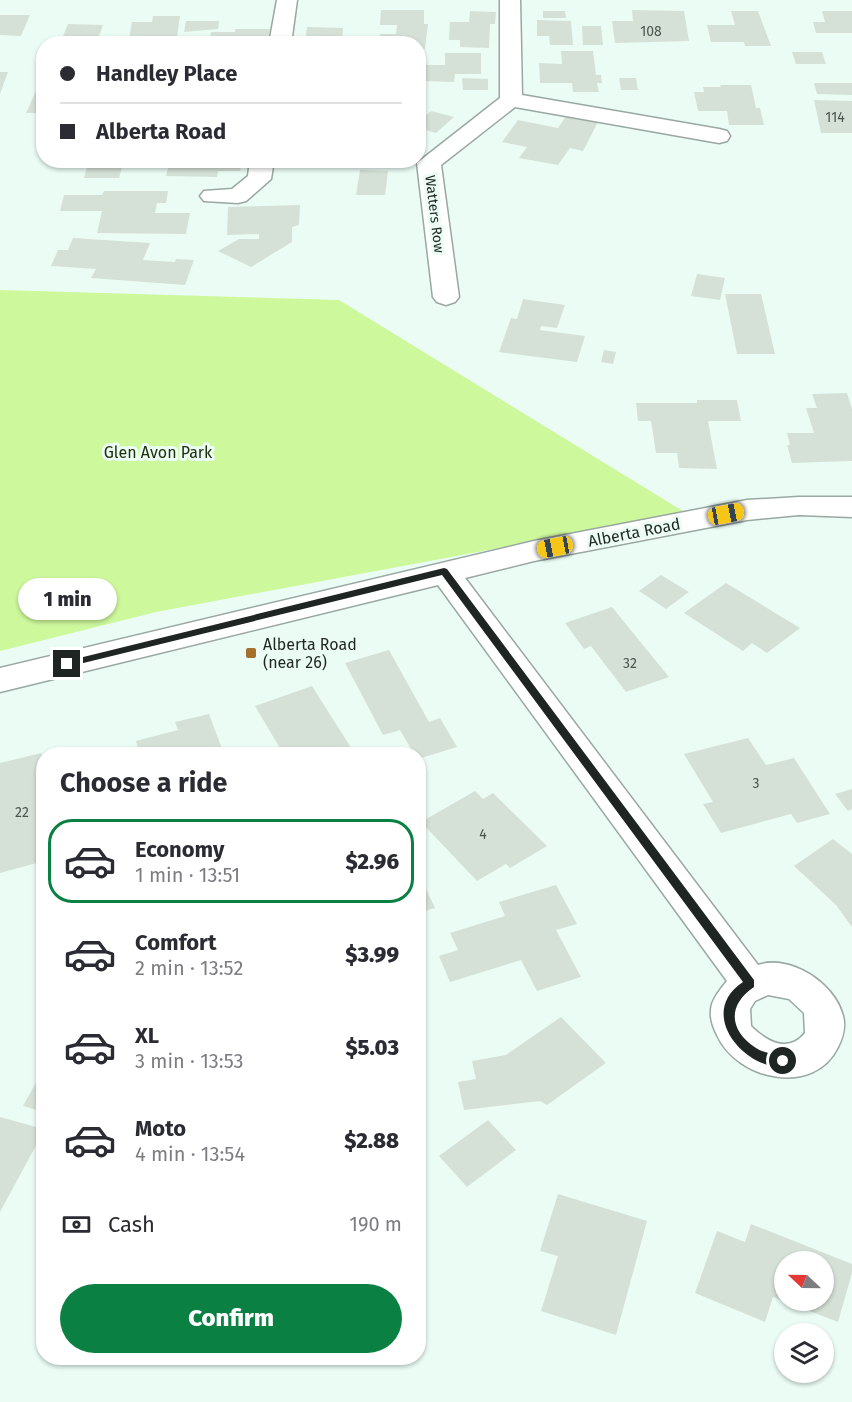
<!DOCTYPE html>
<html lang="en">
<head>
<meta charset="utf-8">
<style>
	:root { --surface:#fff; --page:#f2f2f3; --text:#2b2b33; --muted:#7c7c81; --line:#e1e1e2; --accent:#0b8043 }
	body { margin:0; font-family:"Fira Sans",sans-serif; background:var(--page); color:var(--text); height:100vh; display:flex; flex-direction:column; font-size:22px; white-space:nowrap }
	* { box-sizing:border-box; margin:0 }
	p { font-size:20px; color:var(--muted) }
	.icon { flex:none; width:33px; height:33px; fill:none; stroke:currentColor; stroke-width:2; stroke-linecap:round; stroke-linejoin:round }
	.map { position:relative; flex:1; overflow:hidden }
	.drawer { position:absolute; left:36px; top:747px; width:390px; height:618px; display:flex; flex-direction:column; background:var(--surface); border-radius:24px; box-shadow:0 2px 4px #0004 }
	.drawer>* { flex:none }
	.guide { position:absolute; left:36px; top:36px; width:390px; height:132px; border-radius:24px; box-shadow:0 2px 4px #0004; display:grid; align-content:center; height:132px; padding:0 24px; background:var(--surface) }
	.needle { width:39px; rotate:292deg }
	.tools { position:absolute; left:774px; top:1251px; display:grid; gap:12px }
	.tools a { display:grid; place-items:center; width:60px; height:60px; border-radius:50%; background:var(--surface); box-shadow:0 2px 4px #0004; font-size:30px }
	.end { position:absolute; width:27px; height:27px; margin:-14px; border:8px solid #1f2523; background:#fff; box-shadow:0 0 0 3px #fff }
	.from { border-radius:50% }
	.bubble { position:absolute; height:42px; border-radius:21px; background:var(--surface); box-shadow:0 2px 4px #0004; font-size:20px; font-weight:800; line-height:42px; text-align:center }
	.car { position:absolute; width:18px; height:36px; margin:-18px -9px; border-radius:8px; box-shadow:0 0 4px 2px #0007; background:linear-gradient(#f5c518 24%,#345 0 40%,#f5c518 0 76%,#345 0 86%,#f5c518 0) }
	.guide b { display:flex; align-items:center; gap:21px; height:57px; font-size:22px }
	.guide b+b { border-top:2px solid var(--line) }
	.guide i { width:15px; height:15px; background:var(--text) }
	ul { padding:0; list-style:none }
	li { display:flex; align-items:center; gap:18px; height:84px; margin:0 12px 9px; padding:0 12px; border:3px solid transparent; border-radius:24px }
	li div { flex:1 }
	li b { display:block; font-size:22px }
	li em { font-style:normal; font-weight:800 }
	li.on { border-color:var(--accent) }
	li>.icon { width:54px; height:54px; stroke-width:1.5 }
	h2 { padding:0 24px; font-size:27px; line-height:72px }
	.pay { display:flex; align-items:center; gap:15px; height:66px; padding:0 24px; font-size:22px }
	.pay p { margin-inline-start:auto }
	.button { display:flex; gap:12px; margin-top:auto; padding:12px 24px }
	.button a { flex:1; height:69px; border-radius:36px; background:var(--accent); color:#fff; font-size:24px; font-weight:800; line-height:69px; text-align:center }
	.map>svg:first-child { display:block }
	.green { fill:#cdf89c }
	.building { fill:#d5e1d7; fill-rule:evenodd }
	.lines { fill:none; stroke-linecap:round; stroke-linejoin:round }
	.street-casing { stroke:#99a8a2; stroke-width:3 }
	.street { fill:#fff; fill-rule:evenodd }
	.route { fill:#1f2523 }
	.poi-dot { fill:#a76f2c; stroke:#ebfcf5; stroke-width:2 }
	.labels { text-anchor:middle; stroke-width:6; stroke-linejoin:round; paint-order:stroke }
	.number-label { font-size:14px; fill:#4c5450 }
	.far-street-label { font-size:14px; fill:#1f2523; stroke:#ebfcf5 }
	.park-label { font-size:16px; fill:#20300a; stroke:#ebfcf5 }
	.street-label { font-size:16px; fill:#1f2523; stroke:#ebfcf5 }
	.poi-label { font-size:16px; fill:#1f2523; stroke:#ebfcf5; text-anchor:start }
</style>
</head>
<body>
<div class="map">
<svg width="852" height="1402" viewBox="0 0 852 1402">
	<rect width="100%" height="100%" fill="#ebfcf5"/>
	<!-- green -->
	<path class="green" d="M0,290L339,300L686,513L156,612L0,651Z"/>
	<!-- building -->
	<path class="building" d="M381,10H424V24H428L425,49H418V44H379L380,34H396L397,25H380Z
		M632,10L684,11L689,41L615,43L612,21H633Z
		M470,11L496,12L495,24H490L489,48L460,47V40H449L450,22H469Z
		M543,11H565L566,18H543Z
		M731,11H758L771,46H745L744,42H711L707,25H735Z
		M822,11H852V33H816L813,22H825Z
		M0,15H30L21,36L0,35Z
		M153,16H180L176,44H138V39H129L132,22H152Z
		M537,20L571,21L573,45H550L549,36H537Z
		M186,21H219L218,29L184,32Z
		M68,24L103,25L97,42L61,41Z
		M582,26H601L603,45H583Z
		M307,27L343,28L342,44H305Z
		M235,29H270L268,44H209L211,32H235Z
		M561,51H593L596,75H601L602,83H597L599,92H573L572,83H540L539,63L562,64Z
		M792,52H822L826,64H796Z
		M445,53H481V74H455L454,82L424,81V65H445Z
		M0,72H8L0,94Z
		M44,73V113H26Z
		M462,78L488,79V90H463Z
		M619,78H636L638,90H621Z
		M814,83H852V95L817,94Z
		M720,85H751L756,108H760L764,125H729L727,111H698L694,92H704L703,87H721Z
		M814,100L852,101V133H821Z
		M431,111L454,117L436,133L418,128V122Z
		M566,116L598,122L583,151L570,148L558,165L519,158L527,147L502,142L518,120L558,128Z
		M89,160H124L119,178H84Z
		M170,160H242L240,171H218L217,177L166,176Z
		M360,170L388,171L385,195H356Z
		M104,191H168L166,203H157L155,213H190L186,234L97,233L102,211H60L64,195H102Z
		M300,205L299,225L292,227V242L251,267L218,251L239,239H259V234L227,235L228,207Z
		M73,238L150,243L143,260L175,262L176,259L194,260L185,285L91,278L96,269L51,266L58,250H68Z
		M697,274L725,278L720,300L691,296Z
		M725,294H761L775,354H737Z
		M523,299L565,305L557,328L541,326L540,330L585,336L577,362L499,352L511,318L517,319Z
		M604,350L616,352L613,364L601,362Z
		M847,393L852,409V461L792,463L787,445H790L787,433H814L806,408H817L812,394Z
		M697,400H737L741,421H708L717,469L679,468L677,453H656L651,421H638L636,403H697Z
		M661,575L689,592L666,609L639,591Z
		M726,583L800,628L767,653L752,643L743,651L684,613Z
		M612,607L669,677L626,692L591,646L584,649L565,623Z
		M389,650L429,722L440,718L457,747L418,759V754H414L400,730L383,735L345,663Z
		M312,686L355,754H289L285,748L281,750L255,706Z
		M209,714L224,754H140L136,741L178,730L175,722Z
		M748,738L766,765L794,758L830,814L797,823L791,814L721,833L703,804L713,802L684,754Z
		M41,753L44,762V861L0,873V763Z
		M852,789V809L848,811L835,794Z
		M475,791L483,799L493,793L547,846L510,868L506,864L477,881L421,822Z
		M833,839L852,854V927L836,905L794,866Z
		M418,872L435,908L418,913Z
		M556,885L577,924L556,930L581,977L537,991L521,960L450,982L439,956L458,950L450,933L505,916L499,902Z
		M561,1017L606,1063L547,1105L540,1101L464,1110L458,1082L476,1079L472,1061L506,1055Z
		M44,1068V1139L40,1138L0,1212V1117L36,1127L43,1112L23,1106Z
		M488,1120L516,1150L467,1187L439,1156Z
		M558,1194L647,1221L616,1335L541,1311L558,1256L540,1251Z
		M751,1224L852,1264V1273L838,1322L773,1297L765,1322L695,1293L717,1231L745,1242ZM784,1262H824V1300H784Z"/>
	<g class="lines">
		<defs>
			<path id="street" d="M277,0H297L291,44H269Z
				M500,0H520L522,95L719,129L727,131L730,136L727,141L719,143L515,107L441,165L459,297L455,302L446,305L437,302L433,297L417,163L500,98Z
				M250,160H274L271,179L246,201L238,203L204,201L200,196L204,191L232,189L248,176Z
				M799,497H852V517L799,515L747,520L534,561L465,578L758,965C790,954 835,983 843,1016C846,1027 843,1037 838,1047C814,1097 737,1080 717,1035C712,1025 709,1016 712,1004C715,996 721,988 727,981L438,585L0,692V668L534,541L747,500ZM768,995L789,999L804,1013L805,1033C788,1054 766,1041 751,1026L750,1009L755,1001Z"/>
		</defs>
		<!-- street casing -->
		<use href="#street" class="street-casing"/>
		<!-- street -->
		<use href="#street" class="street"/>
	</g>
	<!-- route -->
	<path class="route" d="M444,568L447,569L754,980V987C728,1004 728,1030 756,1048C765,1054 777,1054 788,1058V1065C751,1076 693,1015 743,982L442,575L67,667L62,664L67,661Z"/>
	<!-- markers -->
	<rect class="poi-dot" x="245" y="647" width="12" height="12" rx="3"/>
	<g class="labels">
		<!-- number labels -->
		<g class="number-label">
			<text x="651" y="36">108</text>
			<text x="835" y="122">114</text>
			<text x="630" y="668">32</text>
			<text x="756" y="788">3</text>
			<text x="22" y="817">22</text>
			<text x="483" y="839">4</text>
		</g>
		<!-- far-street labels -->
		<g class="far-street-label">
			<text transform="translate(435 214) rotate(83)" y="5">Watters Row</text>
		</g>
		<!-- park labels -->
		<g class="park-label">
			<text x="158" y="458">Glen Avon Park</text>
		</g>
		<!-- street labels -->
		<g class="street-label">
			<text transform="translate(634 532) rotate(-11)" y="6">Alberta Road</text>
		</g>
		<!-- poi labels -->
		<g class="poi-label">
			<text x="263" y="650">Alberta Road<tspan x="263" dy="18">(near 26)</tspan></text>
		</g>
	</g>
</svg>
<div class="tools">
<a><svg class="needle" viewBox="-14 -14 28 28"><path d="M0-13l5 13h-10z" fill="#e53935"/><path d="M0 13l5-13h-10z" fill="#7c7c81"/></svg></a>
<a><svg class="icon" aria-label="layers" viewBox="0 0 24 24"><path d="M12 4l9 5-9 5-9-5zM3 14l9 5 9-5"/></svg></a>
</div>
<i class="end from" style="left:783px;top:1061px"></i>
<i class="end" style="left:67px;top:664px"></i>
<div class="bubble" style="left:18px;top:578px;width:99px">1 min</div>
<i class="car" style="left:726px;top:514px;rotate:79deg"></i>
<i class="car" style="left:555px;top:547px;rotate:259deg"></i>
<div class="guide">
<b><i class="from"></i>Handley Place</b>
<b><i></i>Alberta Road</b>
</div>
<section class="drawer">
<h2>Choose a ride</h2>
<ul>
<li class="on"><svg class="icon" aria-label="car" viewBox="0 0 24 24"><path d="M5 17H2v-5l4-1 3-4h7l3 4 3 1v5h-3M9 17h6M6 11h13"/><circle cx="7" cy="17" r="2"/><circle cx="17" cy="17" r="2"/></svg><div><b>Economy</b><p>1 min · 13:51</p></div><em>$2.96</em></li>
<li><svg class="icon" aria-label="car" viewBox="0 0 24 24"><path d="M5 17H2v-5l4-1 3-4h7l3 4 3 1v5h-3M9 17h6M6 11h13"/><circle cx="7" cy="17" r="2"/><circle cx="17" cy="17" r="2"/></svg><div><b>Comfort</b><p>2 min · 13:52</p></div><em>$3.99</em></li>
<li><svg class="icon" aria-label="car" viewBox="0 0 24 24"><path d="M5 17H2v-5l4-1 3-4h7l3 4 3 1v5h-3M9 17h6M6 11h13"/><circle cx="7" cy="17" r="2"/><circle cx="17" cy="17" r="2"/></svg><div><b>XL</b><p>3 min · 13:53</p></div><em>$5.03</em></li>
<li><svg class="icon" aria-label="car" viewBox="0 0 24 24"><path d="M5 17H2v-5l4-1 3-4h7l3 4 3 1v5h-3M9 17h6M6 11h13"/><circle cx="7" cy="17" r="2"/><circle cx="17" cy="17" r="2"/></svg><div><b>Moto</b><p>4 min · 13:54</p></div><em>$2.88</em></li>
</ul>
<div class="pay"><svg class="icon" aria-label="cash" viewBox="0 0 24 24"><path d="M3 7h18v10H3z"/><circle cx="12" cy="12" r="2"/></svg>Cash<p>190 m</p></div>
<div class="button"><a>Confirm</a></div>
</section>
</div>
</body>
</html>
